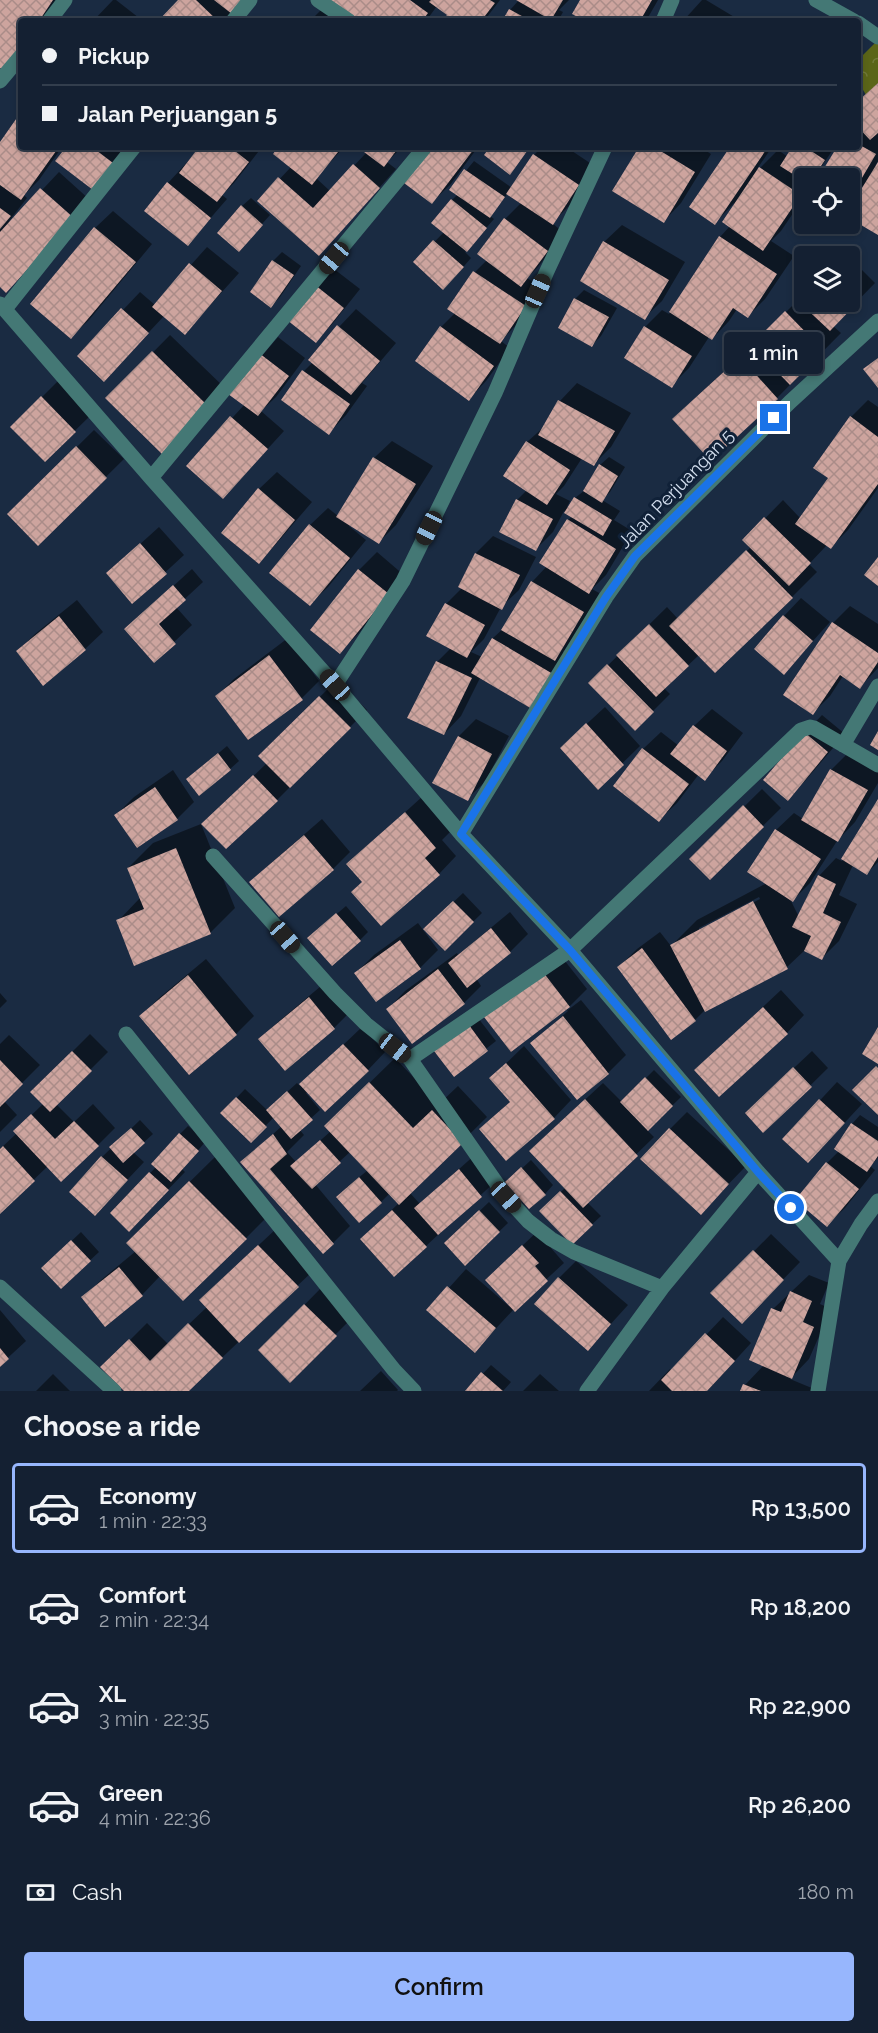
<!DOCTYPE html>
<html lang="en">
<head>
<meta charset="utf-8">
<style>
	:root { --surface:#142032; --page:#212d3e; --text:#f1f3f6; --muted:#9da3ac; --line:#333e4d; --accent:#97b6fd }
	body { margin:0; font-family:Raleway,sans-serif; background:var(--page); color:var(--text); height:100vh; display:flex; flex-direction:column; font-size:22px; white-space:nowrap }
	* { box-sizing:border-box; margin:0 }
	p { font-size:20px; color:var(--muted) }
	.icon { flex:none; width:33px; height:33px; fill:none; stroke:currentColor; stroke-width:2; stroke-linecap:round; stroke-linejoin:round }
	.map { position:relative; height:1391px; overflow:hidden }
	.sheet { display:flex; flex-direction:column; background:var(--surface); flex:1 }
	.sheet>* { flex:none }
	.guide { position:absolute; left:18px; top:18px; width:843px; height:132px; border-radius:6px; box-shadow:0 3px 9px #0003,0 0 0 2px var(--line); display:grid; align-content:center; height:132px; padding:0 24px; background:var(--surface) }
	.controls { position:absolute; left:794px; top:168px; display:grid; gap:12px }
	.controls a { display:grid; place-items:center; width:66px; height:66px; border-radius:6px; background:var(--surface); box-shadow:0 3px 9px #0003,0 0 0 2px var(--line); font-size:30px }
	.end { position:absolute; width:27px; height:27px; margin:-14px; border:8px solid #1a73e8; background:#fff; box-shadow:0 0 0 3px #fff }
	.from { border-radius:50% }
	.bubble { position:absolute; height:42px; border-radius:6px; background:var(--surface); box-shadow:0 3px 9px #0003,0 0 0 2px var(--line); font-size:20px; font-weight:600; line-height:42px; text-align:center }
	.car { position:absolute; width:18px; height:36px; margin:-18px -9px; border-radius:8px; box-shadow:0 0 4px 2px #0007; background:linear-gradient(#222 24%,#8ab4d8 0 40%,#222 0 76%,#8ab4d8 0 86%,#222 0) }
	.guide b { display:flex; align-items:center; gap:21px; height:57px; font-size:22px }
	.guide b+b { border-top:2px solid var(--line) }
	.guide i { width:15px; height:15px; background:var(--text) }
	ul { padding:0; list-style:none }
	li { display:flex; align-items:center; gap:18px; height:90px; margin:0 12px 9px; padding:0 12px; border:3px solid transparent; border-radius:6px }
	li div { flex:1 }
	li b { display:block; font-size:22px }
	li em { font-style:normal; font-weight:600 }
	li.selected { border-color:var(--accent) }
	li>.icon { width:54px; height:54px; stroke-width:1.5 }
	h2 { padding:0 24px; font-size:27px; line-height:72px }
	.pay { display:flex; align-items:center; gap:15px; height:66px; padding:0 24px; font-size:22px }
	.pay p { margin-inline-start:auto }
	.cta { display:flex; gap:12px; margin-top:auto; padding:12px 24px }
	.cta a { flex:1; height:69px; border-radius:6px; background:var(--accent); color:#111; font-size:24px; font-weight:600; line-height:69px; text-align:center }
	.map>svg:first-child { display:block }
	.forest { fill:url(#forest-crowns) }
	.shadow { fill:#0007; fill-rule:evenodd }
	.building { fill:url(#building-cross-hatch) }
	.lines { fill:none; stroke-linecap:round; stroke-linejoin:round }
	.minor { stroke:#447875; stroke-width:15 }
	.route { stroke:#1a73e8; stroke-width:8 }
	.labels { text-anchor:middle; stroke-width:6; stroke-linejoin:round; paint-order:stroke }
	.street-label { font-size:18px; fill:#d5e0f0; stroke:#102138 }
</style>
</head>
<body>
<div class="map">
<svg width="878" height="1391" viewBox="0 0 878 1391">
	<defs>
		<pattern id="forest-crowns" width="20" height="18" patternUnits="userSpaceOnUse" patternTransform="scale(1.5)"><rect width="20" height="18" fill="#5b6518"/><path d="M2 6a3 3 0 1 1 6 0M12 15a3 3 0 1 1 6 0" fill="none" stroke="#727b3a"/></pattern>
		<pattern id="building-cross-hatch" width="8" height="8" patternUnits="userSpaceOnUse" patternTransform="scale(1.5)"><rect width="8" height="8" fill="#cda49e"/><path d="M0 0l8 8M0 8l8-8" fill="none" stroke="#aa8c88"/></pattern>
	</defs>
	<rect width="100%" height="100%" fill="#1a2b42"/>
	<!-- forest -->
	<path class="forest" d="M878,40V116L858,81V60Z"/>
	<!-- shadow -->
	<path class="shadow" d="M2,0H57L43,21H21V53L0,66V3Z
		M113,0H116L143,21H93Z
		M180,0H243L227,21H160Z
		M331,0H500L484,21H444L449,15L437,6L426,21H360Z
		M519,0H569L559,10L563,12L558,21H504L510,10Z
		M582,0H658L646,21H588Z
		M702,0H706L741,21H683Z
		M326,5L345,21H310Z
		M878,83V161L875,166L878,164V234L849,216V212L865,184L849,200V178H820L838,147H858V102Z
		M21,115V147H62L39,180L24,195L27,198L9,221L11,223L59,172L90,200L0,285V145Z
		M67,147H128L110,171Z
		M201,147H262L234,183L222,195L227,199L188,244L168,183Z
		M280,147H344L316,178L330,191L367,152L364,147H402L387,162L396,169L336,236L259,201L291,167Z
		M433,147H478L450,185L432,202Z
		M542,147H566L596,167L570,205L552,223L564,233L538,267L527,278L542,288L517,324L501,341L510,348L486,381L469,399L441,327L455,313L475,272L487,260L479,253L505,219L522,202L508,193L490,216L494,219L465,252L471,258L452,280L415,262L444,232L452,200L458,194L451,189L474,161L512,188L534,155Z
		M640,147H700L711,154L681,203L664,221Z
		M731,147H772L757,169L758,170L778,150L788,157L794,147H826L832,151L815,176L816,178H804V197L781,231L771,241L794,256L765,299L748,316L737,309L729,321L712,339L709,337L689,368L671,386L645,327L662,310L669,314L720,237L730,226L734,203L715,223Z
		M251,198L270,215L247,241L242,206Z
		M113,211L152,244L89,320L71,337L95,228Z
		M622,225L685,262L662,301L644,318L604,242Z
		M207,247L239,273L185,333L164,316L121,362L123,310L140,292L155,305Z
		M282,252L301,266L280,297L271,306L252,292L273,261Z
		M849,257L875,283L833,326L841,333L777,398L691,402L757,341L803,295L804,302H849Z
		M334,269L360,289L333,323L316,341L289,320Z
		M584,290L617,308L601,336L592,345L575,299Z
		M356,309L396,343L362,383L367,386L346,415L329,433L304,371L313,362L339,327Z
		M170,335L225,388L162,452L108,398Z
		M278,337L305,358L276,397L261,411L284,431L240,479L188,466L245,404L230,393Z
		M59,380L92,414L45,460L12,427Z
		M577,383L631,413L611,447L594,464L582,458L564,486L556,494L570,501L567,507L569,508L575,498L585,490L600,465L609,457L625,467L610,492L602,500L620,511L614,520L632,531L606,575L592,589L601,594L572,642L563,652L569,656L549,689L481,676L461,716L444,734L437,662L451,648L446,604L462,588L476,553L493,536L536,557L519,590L501,607L484,639L471,652L482,657L493,638L506,626L532,582L547,566L568,520L573,516L564,511L553,532L536,549L517,500L527,490V442L546,425L560,401Z
		M868,400L878,407V488L848,530L831,547L827,545L809,564L817,572L792,597L699,655L664,688L670,694L635,729L590,683L667,607L678,619L751,547L744,540L783,500L800,518L830,477L851,417Z
		M94,430L124,459L38,544L9,514Z
		M392,441L433,466L396,525L379,542L350,524L349,526L366,540L328,587L310,604V525L328,508L338,516L374,458Z
		M277,472L312,502L276,544L259,562V489Z
		M159,527L184,555L133,602L108,573Z
		M377,552L405,576L358,634L340,652L312,629L359,570Z
		M192,569L203,582L176,607L192,625L154,661L126,629Z
		M801,598L830,622L784,673V616Z
		M77,600L103,632L85,649L18,651L35,634Z
		M850,606L878,624V668L860,687L843,676L830,696L813,713L833,623Z
		M288,638L319,681L302,698L217,696L234,679Z
		M337,680L367,710L277,800L221,807L267,763L260,756Z
		M605,707L640,746L598,787L579,731Z
		M712,709L743,733L722,761L704,779L699,774L677,803L659,820L643,749L661,732L679,746L694,726Z
		M822,715L845,734L805,781L788,798L805,733Z
		M476,719L509,736L485,782L467,799L435,783L459,736Z
		M227,746L239,761L230,769L188,779Z
		M849,752L878,769V783L855,822L837,841L810,883L793,900L789,897L799,917L819,876L836,858L842,861L878,802V862L867,873L853,865L839,895L857,904L839,941L822,958L805,950L787,967L705,1010L695,1020L619,967L637,949L660,932L671,946L697,920L767,883L776,830L794,813L803,819L831,770ZM759,897L760,899L699,931V928Z
		M173,770L194,802L177,819L116,815L134,797Z
		M762,789L781,808L710,878L691,859Z
		M423,796L452,830L442,840L456,856L439,874L363,881L348,864Z
		M322,819L350,852L333,869L251,882L269,865Z
		M201,824L235,908L210,933L118,921L140,898L128,868L153,843Z
		M463,893L482,913L445,949L425,929Z
		M346,906L368,932L360,940L318,930Z
		M510,912L528,934L510,952L476,978L481,986L464,1003L388,1009L405,991L457,953L458,955Z
		M418,923L438,950L420,968L376,1000L356,973L374,955Z
		M561,956L587,989L567,1009L568,1010L581,1000L626,1055L608,1073L577,1098L532,1043L568,1011L566,1009L486,1017Z
		M206,959L254,1016L236,1034L189,1073L141,1016L159,998Z
		M327,981L352,1010L334,1028L285,1069L260,1039L278,1022Z
		M781,990L804,1015L787,1033L714,1053Z
		M0,993L7,1001L0,1008Z
		M478,1018L496,1041L454,1074L436,1051Z
		M362,1027L385,1052L368,1070L306,1093L320,1110L299,1129L304,1135L287,1152L296,1162L331,1131L351,1101L395,1058L439,1104L458,1086L487,1117L410,1193L420,1204L477,1153L499,1178L426,1246L379,1222L399,1203L390,1193L381,1202L346,1188L368,1170L350,1152L315,1184L350,1226L333,1243L242,1162L282,1126L274,1117L251,1141L222,1113L245,1089L267,1110L297,1083L300,1086Z
		M90,1034L108,1052L56,1104L74,1122L93,1104L115,1128L98,1145L48,1166L0,1212V1149L17,1133L15,1131L44,1103L32,1092Z
		M9,1035L40,1065L4,1101L17,1115L0,1132V1044Z
		M524,1046L571,1100L554,1118L481,1129L511,1101L491,1078Z
		M812,1051L828,1068L764,1131V1096Z
		M654,1070L681,1097L647,1130L654,1137L587,1202L601,1216L572,1243L541,1211L566,1187L549,1133L603,1083L622,1102Z
		M837,1082L862,1104L825,1144L784,1139Z
		M687,1112L746,1166L718,1195L670,1129Z
		M860,1115L878,1127V1158L870,1166L875,1170L845,1208L827,1225V1163L839,1151L852,1124Z
		M140,1120L153,1134L133,1152L144,1162L95,1214L102,1157Z
		M188,1126L206,1141L182,1169L185,1172L129,1230L112,1213L156,1167L180,1134Z
		M215,1157L271,1213L246,1238L160,1276L142,1295L83,1298L101,1280L136,1251L153,1218Z
		M531,1160L553,1185L545,1194L516,1174Z
		M489,1202L508,1223L465,1264L446,1243Z
		M277,1228L315,1269L187,1391L120,1350L147,1323L168,1344L207,1307L218,1283Z
		M541,1228L555,1244L551,1248L564,1263L514,1309L475,1351L429,1310L466,1269L510,1307L511,1306L505,1262Z
		M81,1232L99,1252L61,1287L43,1268Z
		M771,1234L800,1262L742,1322L713,1293Z
		M576,1261L628,1305L588,1349L559,1278Z
		M809,1275L829,1283L820,1304L831,1309L809,1359L790,1379L819,1391H742L745,1385L764,1365L773,1309Z
		M322,1287L353,1317L290,1380L260,1350Z
		M0,1310L26,1341L0,1365Z
		M723,1317L751,1343L709,1389L706,1391H649L670,1369L672,1371Z
		M491,1365L511,1382L503,1391H467Z
		M381,1371L398,1390L397,1391H360Z
		M53,1374L70,1391H36Z
		M540,1374L559,1391H523Z"/>
	<!-- building -->
	<path class="building" d="M0,0H53L39,21H21V47L5,71L0,68Z
		M178,0H196L218,21H158Z
		M214,0H243L232,14Z
		M328,0H410L428,13L422,21H358Z
		M431,0H490L495,3L481,21H442L447,15L429,2Z
		M516,0H563L551,20Z
		M580,0H652L640,21H585L572,14Z
		M509,9L531,21H502Z
		M878,83V133L870,140L858,127V101Z
		M21,112V147H59L21,200L0,185V142Z
		M858,144L876,154L849,200V178H818L837,147H858Z
		M66,147H92L113,163L93,190L55,161Z
		M199,147H230L249,162L217,202L179,173Z
		M278,147H332L338,152L312,185L273,154Z
		M362,147H399L384,167L360,149Z
		M431,147H471L474,149L432,204L404,183Z
		M490,147H530L510,175L484,155Z
		M639,147H654L695,172L664,223L612,191Z
		M730,147H768L715,225L689,207Z
		M792,147H805L825,160L813,178H804V181L780,166Z
		M533,154L579,185L553,225L506,194Z
		M878,162V235L849,218V209Z
		M353,164L380,188L319,256L257,201L278,177L313,208Z
		M759,167L801,195L763,251L722,222Z
		M464,169L505,197L490,218L449,190Z
		M167,182L211,218L188,246L144,211Z
		M40,188L74,218L6,293L0,287V232Z
		M451,199L487,228L467,252L431,223Z
		M241,205L263,225L239,252L217,233Z
		M0,208L11,216L0,229Z
		M504,218L548,251L521,287L477,254Z
		M94,227L136,262L71,339L30,304Z
		M719,236L777,274L748,318L733,308L712,340L669,312Z
		M433,240L464,267L443,290L413,262Z
		M603,241L669,280L645,320L580,281Z
		M272,260L294,275L271,308L250,292Z
		M189,263L222,291L185,335L152,307Z
		M473,271L526,306L500,344L447,309Z
		M315,285L344,308L316,343L287,320Z
		M849,292L859,301L830,331L798,301L804,294V302H849Z
		M574,298L609,317L592,347L558,328Z
		M121,308L149,333L104,382L77,356Z
		M785,311L824,351L790,385L751,345Z
		M337,325L380,361L351,395L308,360Z
		M440,326L494,366L469,401L415,361Z
		M644,326L692,356L672,388L624,358Z
		M152,351L209,407L162,454L105,398Z
		M259,353L289,376L258,416L228,394Z
		M740,357L778,399L711,461L672,419Z
		M878,358V388L863,369Z
		M302,370L350,404L329,435L281,400Z
		M41,396L76,432L45,462L10,427Z
		M558,400L615,431L594,466L538,435Z
		M230,416L268,449L223,499L186,466Z
		M850,416L878,437V484L831,549L795,524L828,478L813,468Z
		M526,441L570,470L547,505L503,476Z
		M76,446L107,478L38,546L7,514Z
		M373,457L416,484L379,544L336,517Z
		M599,464L618,476L602,503L583,491Z
		M258,488L295,520L259,564L221,533Z
		M574,497L612,520L603,536L564,513Z
		M516,499L553,519L536,551L499,532Z
		M764,517L811,563L789,586L742,540Z
		M567,519L616,549L589,594L539,563Z
		M309,524L350,558L310,606L269,573Z
		M140,543L167,574L132,604L106,573Z
		M746,550L793,598L715,673L669,626Z
		M475,553L520,575L502,610L458,587Z
		M878,557V586L864,575Z
		M358,569L389,594L340,654L310,630Z
		M531,581L584,612L555,661L501,630Z
		M173,585L186,600L159,624L176,644L154,663L124,629Z
		M445,603L485,625L467,658L426,636Z
		M783,615L813,641L784,675L754,649Z
		M59,616L86,650L43,686L16,651Z
		M832,622L878,653V662L860,689L840,675L813,715L783,695Z
		M649,624L689,666L656,697L616,655Z
		M492,638L553,674L532,709L471,673Z
		M269,655L303,700L248,740L215,696Z
		M436,661L472,678L444,735L407,718Z
		M607,664L654,712L635,731L588,683Z
		M319,696L351,728L290,788L258,756Z
		M586,723L624,765L598,790L560,748Z
		M693,725L727,751L705,781L670,754Z
		M878,731V750L870,745Z
		M804,732L828,752L788,801L763,780Z
		M458,736L492,754L468,801L432,783Z
		M642,748L689,784L659,822L613,786Z
		M218,753L231,770L199,796L186,779Z
		M830,769L868,790L838,842L801,820Z
		M253,775L278,801L226,849L201,824Z
		M155,787L178,820L137,848L114,815Z
		M878,799V857L867,875L841,859Z
		M743,805L764,827L710,880L689,859Z
		M405,812L436,848L425,858L440,875L381,926L351,892L362,882L346,864Z
		M775,829L821,859L793,902L747,872Z
		M304,835L334,870L279,917L249,882Z
		M176,848L211,934L134,966L116,920L144,909L127,868Z
		M818,875L836,884L823,913L841,922L822,960L804,951L811,936L792,927Z
		M453,901L474,922L445,951L423,929Z
		M753,901L788,969L705,1012L670,945Z
		M336,913L361,941L332,966L307,938Z
		M491,928L511,953L467,988L448,963Z
		M400,940L421,969L376,1002L354,973Z
		M642,948L696,1021L671,1040L617,967Z
		M438,969L465,1004L412,1044L386,1009Z
		M543,972L570,1007L511,1052L484,1017Z
		M188,975L237,1035L189,1075L139,1016Z
		M309,997L335,1029L285,1071L258,1039Z
		M763,1007L788,1034L719,1097L694,1070Z
		M563,1016L609,1074L577,1100L530,1043Z
		M469,1025L488,1051L454,1077L434,1051Z
		M878,1027V1064L862,1054Z
		M343,1044L369,1071L325,1112L299,1084Z
		M72,1051L92,1071L50,1112L30,1092Z
		M0,1060L23,1084L0,1107Z
		M506,1063L555,1119L506,1161L479,1129L510,1102L489,1078Z
		M876,1066L878,1068V1115L852,1090Z
		M793,1067L812,1087L763,1133L745,1113Z
		M645,1077L673,1106L648,1131L620,1102Z
		M369,1082L413,1128L432,1110L463,1143L399,1205L324,1126Z
		M287,1091L313,1120L291,1139L266,1110Z
		M236,1097L267,1127L251,1143L220,1113Z
		M585,1099L638,1156L583,1208L529,1151Z
		M819,1099L845,1123L808,1163L782,1139Z
		M31,1114L55,1139L74,1121L99,1146L61,1182L13,1131Z
		M851,1123L878,1141V1156L867,1172L834,1149Z
		M131,1128L145,1143L123,1163L109,1147Z
		M669,1128L729,1184L701,1215L640,1159Z
		M179,1133L199,1151L171,1182L151,1164Z
		M273,1134L287,1154L270,1169L334,1244L323,1254L240,1162Z
		M320,1140L341,1163L312,1189L290,1166Z
		M3,1146L35,1181L0,1214V1149Z
		M101,1156L128,1180L95,1216L69,1192Z
		M826,1162L859,1189L827,1227L795,1200Z
		M521,1167L546,1195L529,1209L505,1182Z
		M459,1169L482,1197L438,1235L414,1208Z
		M149,1172L169,1190L129,1232L110,1213Z
		M359,1177L382,1203L359,1223L336,1197Z
		M189,1181L247,1239L183,1301L126,1243Z
		M560,1191L593,1225L572,1245L539,1211Z
		M392,1210L427,1247L394,1277L360,1239Z
		M479,1210L500,1232L465,1266L444,1243Z
		M71,1240L91,1261L61,1289L41,1268Z
		M258,1245L299,1287L239,1343L199,1300Z
		M522,1245L539,1263L535,1266L548,1281L515,1312L485,1280Z
		M753,1250L784,1280L742,1324L710,1293Z
		M119,1267L143,1296L105,1327L81,1297Z
		M558,1277L611,1324L588,1351L534,1304Z
		M447,1286L496,1328L475,1353L426,1310Z
		M790,1291L812,1301L803,1322L814,1327L792,1379L749,1360L771,1308L781,1312Z
		M304,1304L337,1336L290,1383L258,1350Z
		M188,1323L223,1358L189,1391H124L100,1367L129,1339L150,1361Z
		M705,1333L735,1361L707,1391H672L661,1380Z
		M0,1348L9,1359L0,1367Z
		M481,1372L503,1391H465Z
		M743,1384L761,1391H740Z"/>
	<g class="lines">
		<!-- minor -->
		<path class="minor" d="M318,0L349,21
			M816,0L854,21
			M49,21L65,0
			M233,21L250,0
			M663,21L672,0
			M858,23L878,37
			M0,81L21,56
			M0,304L151,478L335,685L461,834L570,950L758,1172L839,1261
			M5,309L134,147
			M151,478L425,147
			M335,685L403,581L495,393L547,271L605,147
			M843,745L878,686
			M461,834L606,597L635,556L790,402L878,321
			M213,856L335,993L366,1024L410,1059L570,950L801,730L810,727L814,728L878,765
			M126,1034L394,1370L414,1391
			M410,1059L506,1197L528,1221L551,1239L574,1252L662,1288
			M0,1287L114,1391
			M587,1391L662,1288L758,1172
			M818,1391L839,1261L861,1224L878,1201"/>
	</g>
	<g class="lines">
		<!-- route -->
		<path class="route" d="M774,418L635,556L606,597L461,834L570,950L758,1172L791,1208"/>
	</g>
	<g class="labels">
		<!-- street labels -->
		<g class="street-label">
			<text transform="translate(676 489) rotate(-46)" y="6">Jalan Perjuangan 5</text>
		</g>
	</g>
</svg>
<div class="controls">
<a><svg class="icon" aria-label="locate" viewBox="0 0 24 24"><circle cx="12" cy="12" r="6"/><path d="M12 2v4M12 18v4M2 12h4M18 12h4"/></svg></a>
<a><svg class="icon" aria-label="layers" viewBox="0 0 24 24"><path d="M12 4l9 5-9 5-9-5zM3 14l9 5 9-5"/></svg></a>
</div>
<i class="end from" style="left:791px;top:1208px"></i>
<i class="end" style="left:774px;top:418px"></i>
<div class="bubble" style="left:724px;top:332px;width:99px">1 min</div>
<i class="car" style="left:334px;top:258px;rotate:220deg"></i>
<i class="car" style="left:538px;top:291px;rotate:24deg"></i>
<i class="car" style="left:429px;top:528px;rotate:206deg"></i>
<i class="car" style="left:335px;top:685px;rotate:318deg"></i>
<i class="car" style="left:285px;top:937px;rotate:139deg"></i>
<i class="car" style="left:395px;top:1048px;rotate:128deg"></i>
<i class="car" style="left:506px;top:1197px;rotate:137deg"></i>
<div class="guide">
<b><i class="from"></i>Pickup</b>
<b><i></i>Jalan Perjuangan 5</b>
</div>
</div>
<section class="sheet">
<h2>Choose a ride</h2>
<ul>
<li class="selected"><svg class="icon" aria-label="car" viewBox="0 0 24 24"><path d="M5 17H2v-5l4-1 3-4h7l3 4 3 1v5h-3M9 17h6M6 11h13"/><circle cx="7" cy="17" r="2"/><circle cx="17" cy="17" r="2"/></svg><div><b>Economy</b><p>1 min · 22:33</p></div><em>Rp 13,500</em></li>
<li><svg class="icon" aria-label="car" viewBox="0 0 24 24"><path d="M5 17H2v-5l4-1 3-4h7l3 4 3 1v5h-3M9 17h6M6 11h13"/><circle cx="7" cy="17" r="2"/><circle cx="17" cy="17" r="2"/></svg><div><b>Comfort</b><p>2 min · 22:34</p></div><em>Rp 18,200</em></li>
<li><svg class="icon" aria-label="car" viewBox="0 0 24 24"><path d="M5 17H2v-5l4-1 3-4h7l3 4 3 1v5h-3M9 17h6M6 11h13"/><circle cx="7" cy="17" r="2"/><circle cx="17" cy="17" r="2"/></svg><div><b>XL</b><p>3 min · 22:35</p></div><em>Rp 22,900</em></li>
<li><svg class="icon" aria-label="car" viewBox="0 0 24 24"><path d="M5 17H2v-5l4-1 3-4h7l3 4 3 1v5h-3M9 17h6M6 11h13"/><circle cx="7" cy="17" r="2"/><circle cx="17" cy="17" r="2"/></svg><div><b>Green</b><p>4 min · 22:36</p></div><em>Rp 26,200</em></li>
</ul>
<div class="pay"><svg class="icon" aria-label="cash" viewBox="0 0 24 24"><path d="M3 7h18v10H3z"/><circle cx="12" cy="12" r="2"/></svg>Cash<p>180 m</p></div>
<div class="cta"><a>Confirm</a></div>
</section>
</body>
</html>
